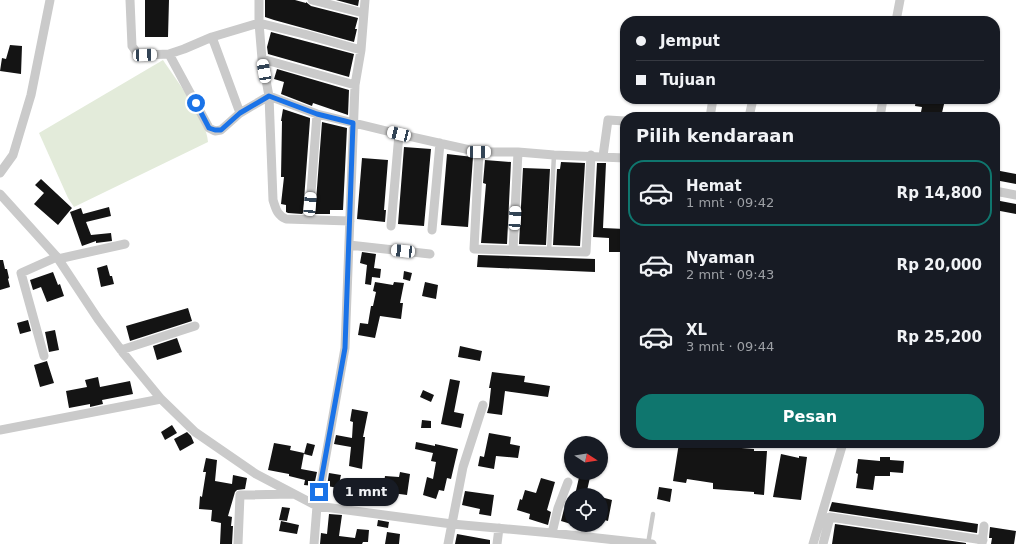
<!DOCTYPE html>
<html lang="id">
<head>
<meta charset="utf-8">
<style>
	:root { --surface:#171b24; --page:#20242c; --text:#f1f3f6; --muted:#9ea1a6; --line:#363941; --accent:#0f766e }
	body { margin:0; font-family:"DejaVu Sans",sans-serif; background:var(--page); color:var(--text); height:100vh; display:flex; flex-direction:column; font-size:15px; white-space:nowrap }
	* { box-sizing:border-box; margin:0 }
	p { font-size:13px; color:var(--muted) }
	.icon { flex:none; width:22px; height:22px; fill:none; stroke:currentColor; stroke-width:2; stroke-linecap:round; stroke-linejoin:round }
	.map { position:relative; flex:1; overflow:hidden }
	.panel { position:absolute; left:620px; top:112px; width:380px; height:336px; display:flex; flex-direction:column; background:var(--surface); border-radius:16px; box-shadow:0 1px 3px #0004 }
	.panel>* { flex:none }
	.banner { position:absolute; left:620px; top:16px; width:380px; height:88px; border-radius:16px; box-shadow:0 1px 3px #0004; display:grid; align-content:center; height:88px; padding:0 16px; background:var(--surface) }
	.needle { width:26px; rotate:102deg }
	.tools { position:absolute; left:564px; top:436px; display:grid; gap:8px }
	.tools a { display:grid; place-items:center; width:44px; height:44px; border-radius:50%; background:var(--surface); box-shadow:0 1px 3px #0004; font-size:20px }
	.end { position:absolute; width:18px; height:18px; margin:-9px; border:5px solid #1a73e8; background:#fff; box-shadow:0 0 0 2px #fff }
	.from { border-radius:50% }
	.bubble { position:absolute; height:28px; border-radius:14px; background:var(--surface); box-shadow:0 1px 3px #0004; font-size:13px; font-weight:800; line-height:28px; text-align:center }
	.car { position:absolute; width:12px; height:24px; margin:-12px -6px; border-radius:5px; box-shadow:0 0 3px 1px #0007; background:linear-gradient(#fff 24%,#345 0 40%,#fff 0 76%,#345 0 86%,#fff 0) }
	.banner b { display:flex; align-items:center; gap:14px; height:38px; font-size:15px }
	.banner b+b { border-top:1px solid var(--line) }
	.banner i { width:10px; height:10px; background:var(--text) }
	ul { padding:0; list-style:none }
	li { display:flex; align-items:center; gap:12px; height:66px; margin:0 8px 6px; padding:0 8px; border:2px solid transparent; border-radius:16px }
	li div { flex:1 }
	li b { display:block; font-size:15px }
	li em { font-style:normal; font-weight:800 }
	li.selected { border-color:var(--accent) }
	li>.icon { width:36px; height:36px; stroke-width:1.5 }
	h2 { padding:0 16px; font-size:18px; line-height:48px }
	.cta { display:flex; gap:8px; margin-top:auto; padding:8px 16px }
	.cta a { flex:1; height:46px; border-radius:16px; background:var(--accent); color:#fff; font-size:16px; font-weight:800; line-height:46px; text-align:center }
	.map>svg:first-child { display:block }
	.green { fill:#e3ebda }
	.building { fill:#141414 }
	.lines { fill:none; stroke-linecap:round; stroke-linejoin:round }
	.service { stroke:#cacaca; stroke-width:4.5 }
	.minor { stroke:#cacaca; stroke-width:9 }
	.route { stroke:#1a73e8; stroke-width:5 }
</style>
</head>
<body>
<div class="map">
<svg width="1016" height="544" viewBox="0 0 1016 544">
	<rect width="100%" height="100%" fill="#fff"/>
	<!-- green -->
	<path class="green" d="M163,60C176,80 207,119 208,142L74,207L68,198L39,133Z"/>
	<!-- building -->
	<path class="building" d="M145,0H169L168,37H145Z
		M265,0H295L306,3V2L311,6L358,18L355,29H357L354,42L274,20L265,17Z
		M336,0H359L358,6Z
		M271,32L354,54L349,77L268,54L267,47Z
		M10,45L22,46L21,74L0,71L2,58L6,59Z
		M277,69L349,90L348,115L313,103L312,106L281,94L284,82L274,79Z
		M916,99H939L945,100L941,117H920L922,107L915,106Z
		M283,109L310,118V120L303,213L302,214L288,213L286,212V205L281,204L284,177H281L282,121H281Z
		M322,122L347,128L343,210H330V214H315Z
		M404,147L431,149L424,226L398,224Z
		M447,154L473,157L468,227L441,225Z
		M362,158L388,160L384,210H386L385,222L357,219Z
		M485,160L511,162L507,244L481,243L486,184L483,183Z
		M561,162L585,163L580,246L553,245L557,169H560Z
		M597,163H606L603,228L625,229V252H609V238L593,237Z
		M523,168L550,169L546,245L519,244Z
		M995,170L1016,174V184L995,180Z
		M41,179L72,208L58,225L34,204L44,193L35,185Z
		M995,200L1016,204V214L995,210Z
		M109,207L111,216L86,222L91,235L111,233L112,241L96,243V241L82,246L70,212L81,208L83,214Z
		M362,252L376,254L374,268L381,269L380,278L372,277L371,285L365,284L367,265L360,263Z
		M478,255L595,259V272L477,267Z
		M0,260H3L5,269H7L9,278L8,279L10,287L0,290Z
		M107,265L110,276H112L114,284L101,287L97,268Z
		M404,271L412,273L410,281L403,279Z
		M53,272L58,285L60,284L64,296L47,302L41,287L33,290L30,280Z
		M375,282L393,285L394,282L404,283L400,303H403L401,319L380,316L375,338L358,335L360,323L368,324L371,306H373L376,292L373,291Z
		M425,282L438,285L436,299L422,296Z
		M188,308L192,321L130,341L126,326Z
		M28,320L31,331L20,334L17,323Z
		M55,330L59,350L49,352L45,332Z
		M177,338L182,352L157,360L153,346Z
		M460,346L482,351L480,361L458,357Z
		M47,361L54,383L40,387L34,365Z
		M492,372L525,376L524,382L550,386L548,397L505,391L502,415L487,413L489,406L491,388H489Z
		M98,377L100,387L130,381L133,394L102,400L103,404L90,407V404L69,408L66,391L87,387L85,380Z
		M450,379L460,381L454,412L464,414L461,428L441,424Z
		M423,390L434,395L431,402L420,397Z
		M352,409L368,412L363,437H365L362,469L349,466L351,447L334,444L336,435L352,438L353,422L350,421Z
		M422,420L431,421V428H421Z
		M172,425L177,433L165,440L161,432Z
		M187,432L191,436L194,443L180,451L174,439Z
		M489,433L511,437L510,444L520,446L518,458L496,456L494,469L478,466L480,456L484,457Z
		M416,442L435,446V444L458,449L451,479L447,478L444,491L439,490L436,499L423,495L427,477L433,479L436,462L431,461L433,453L415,449Z
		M274,443L291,446L290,450L304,453L301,469L317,472L314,486L304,485L305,480L289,476V474L268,470Z
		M307,443L315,445L312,456L304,454Z
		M679,443H701L729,447L754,449V451H767L764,495L754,494V492L713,489V483L687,479L686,483L673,481Z
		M781,454L799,458V456L807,457L801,500L773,497Z
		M880,457H890V460L904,461L903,473L890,472V476H875L873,490L856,488L858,474L856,473L858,459L880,461Z
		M206,458L217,460L215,481L232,484L233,475L247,478L245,489L237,490L235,492L228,516L232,517L231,526H233L232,544H220L221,523L211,521L212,510L199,509L200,496L202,497L206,472H203Z
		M400,472L410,474L407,495L392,493L391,497L359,490L362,478L384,483L385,476L399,477Z
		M329,473L341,475L338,488L327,486Z
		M580,473H591L586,495H575Z
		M541,478L555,482L547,510L551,512L548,525L529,519L530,514L517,510L520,499L522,500L525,490L536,493Z
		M659,487L672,489L670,502L657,499Z
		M465,491L494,495L491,516L479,514L480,509L462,505Z
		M601,497L612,500L608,521L601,519Z
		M832,502L978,524L977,533L829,511Z
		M282,507L290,508L287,521L279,520Z
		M564,509L571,511V524L561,521Z
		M329,514L342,515L339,536L355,538L357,529L369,530L368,542H363L362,544H320L321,533L327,534Z
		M378,520L389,522L388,528L377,526Z
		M281,521L299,525L297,534L279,531Z
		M835,524L966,543V544H832Z
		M990,527L1016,531L1014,544H991L992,538H989Z
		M387,532L400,534L399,544H385Z
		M457,534L490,540V544H455Z"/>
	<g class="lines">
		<!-- service -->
		<path class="service" d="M549,251L554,155
			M648,544L653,514"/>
		<!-- minor -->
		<path class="minor" d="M130,0L132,46L137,53L145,55L169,54L184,49L212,37L259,23L304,34L361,50
			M259,0V23L262,59L269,96L273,200C276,209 277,215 286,219L350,221
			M312,0L363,13
			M896,21L900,0
			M212,37L240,113
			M169,54L209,128L215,131L221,130L240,113L269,96L317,114L399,134L479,152H518L554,155L625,158
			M262,59L355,85
			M710,117L713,99
			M749,117L753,99
			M880,117L883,99
			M479,152L474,249L586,252L591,155
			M603,156L608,120L625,121
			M0,173L13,155L31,95L50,0
			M995,191L1016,195
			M0,194L57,257L98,319L124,354L161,399L195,432L256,474L317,506L452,524L552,533L652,544
			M309,219L317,114
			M391,226L399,134
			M432,230L440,143
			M349,245L430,254
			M513,250L518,152
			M58,259L125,244
			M121,350L195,326
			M44,356L21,273L57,257
			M0,430L161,399
			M552,533L558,508L568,482
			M238,544L240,495L294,494
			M314,544L317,506L345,348L355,85L361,50L365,0
			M448,544L463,467L483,405
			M497,544L499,528
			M813,544L843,443
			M823,544L830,517L983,540
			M982,544L984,526"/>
	</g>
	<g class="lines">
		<!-- route -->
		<path class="route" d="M196,103L209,128L215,130H221L240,113L269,96L317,114L353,123L345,348L319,492"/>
	</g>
</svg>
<div class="tools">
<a><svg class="needle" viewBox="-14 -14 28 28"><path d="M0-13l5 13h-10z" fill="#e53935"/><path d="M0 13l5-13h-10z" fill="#9ea1a6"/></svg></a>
<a><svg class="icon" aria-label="locate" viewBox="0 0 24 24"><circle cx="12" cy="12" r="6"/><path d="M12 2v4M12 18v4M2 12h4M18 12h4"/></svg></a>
</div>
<i class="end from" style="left:196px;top:103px"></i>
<i class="end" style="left:319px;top:492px"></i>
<div class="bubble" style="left:333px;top:478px;width:66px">1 mnt</div>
<i class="car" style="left:145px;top:55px;rotate:88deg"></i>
<i class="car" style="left:264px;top:71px;rotate:350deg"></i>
<i class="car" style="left:399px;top:134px;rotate:284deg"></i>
<i class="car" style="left:479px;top:152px;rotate:90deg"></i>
<i class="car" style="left:310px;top:204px;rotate:5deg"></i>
<i class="car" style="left:515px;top:218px;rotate:3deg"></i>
<i class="car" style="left:403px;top:251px;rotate:276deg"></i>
<div class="banner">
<b><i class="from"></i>Jemput</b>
<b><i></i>Tujuan</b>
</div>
<section class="panel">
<h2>Pilih kendaraan</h2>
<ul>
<li class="selected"><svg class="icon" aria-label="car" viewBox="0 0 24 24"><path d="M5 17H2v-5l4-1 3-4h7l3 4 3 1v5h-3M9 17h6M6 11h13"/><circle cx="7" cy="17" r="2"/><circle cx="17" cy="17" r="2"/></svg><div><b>Hemat</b><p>1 mnt · 09:42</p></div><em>Rp 14,800</em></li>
<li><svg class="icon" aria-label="car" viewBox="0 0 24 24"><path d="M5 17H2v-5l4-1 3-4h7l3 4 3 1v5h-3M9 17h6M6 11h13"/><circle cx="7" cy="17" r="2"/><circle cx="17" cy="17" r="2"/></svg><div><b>Nyaman</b><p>2 mnt · 09:43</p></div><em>Rp 20,000</em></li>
<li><svg class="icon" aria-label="car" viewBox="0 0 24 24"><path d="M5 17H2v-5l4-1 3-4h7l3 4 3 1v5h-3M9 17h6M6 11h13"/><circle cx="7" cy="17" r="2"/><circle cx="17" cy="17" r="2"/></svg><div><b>XL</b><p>3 mnt · 09:44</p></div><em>Rp 25,200</em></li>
</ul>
<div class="cta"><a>Pesan</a></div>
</section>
</div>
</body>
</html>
